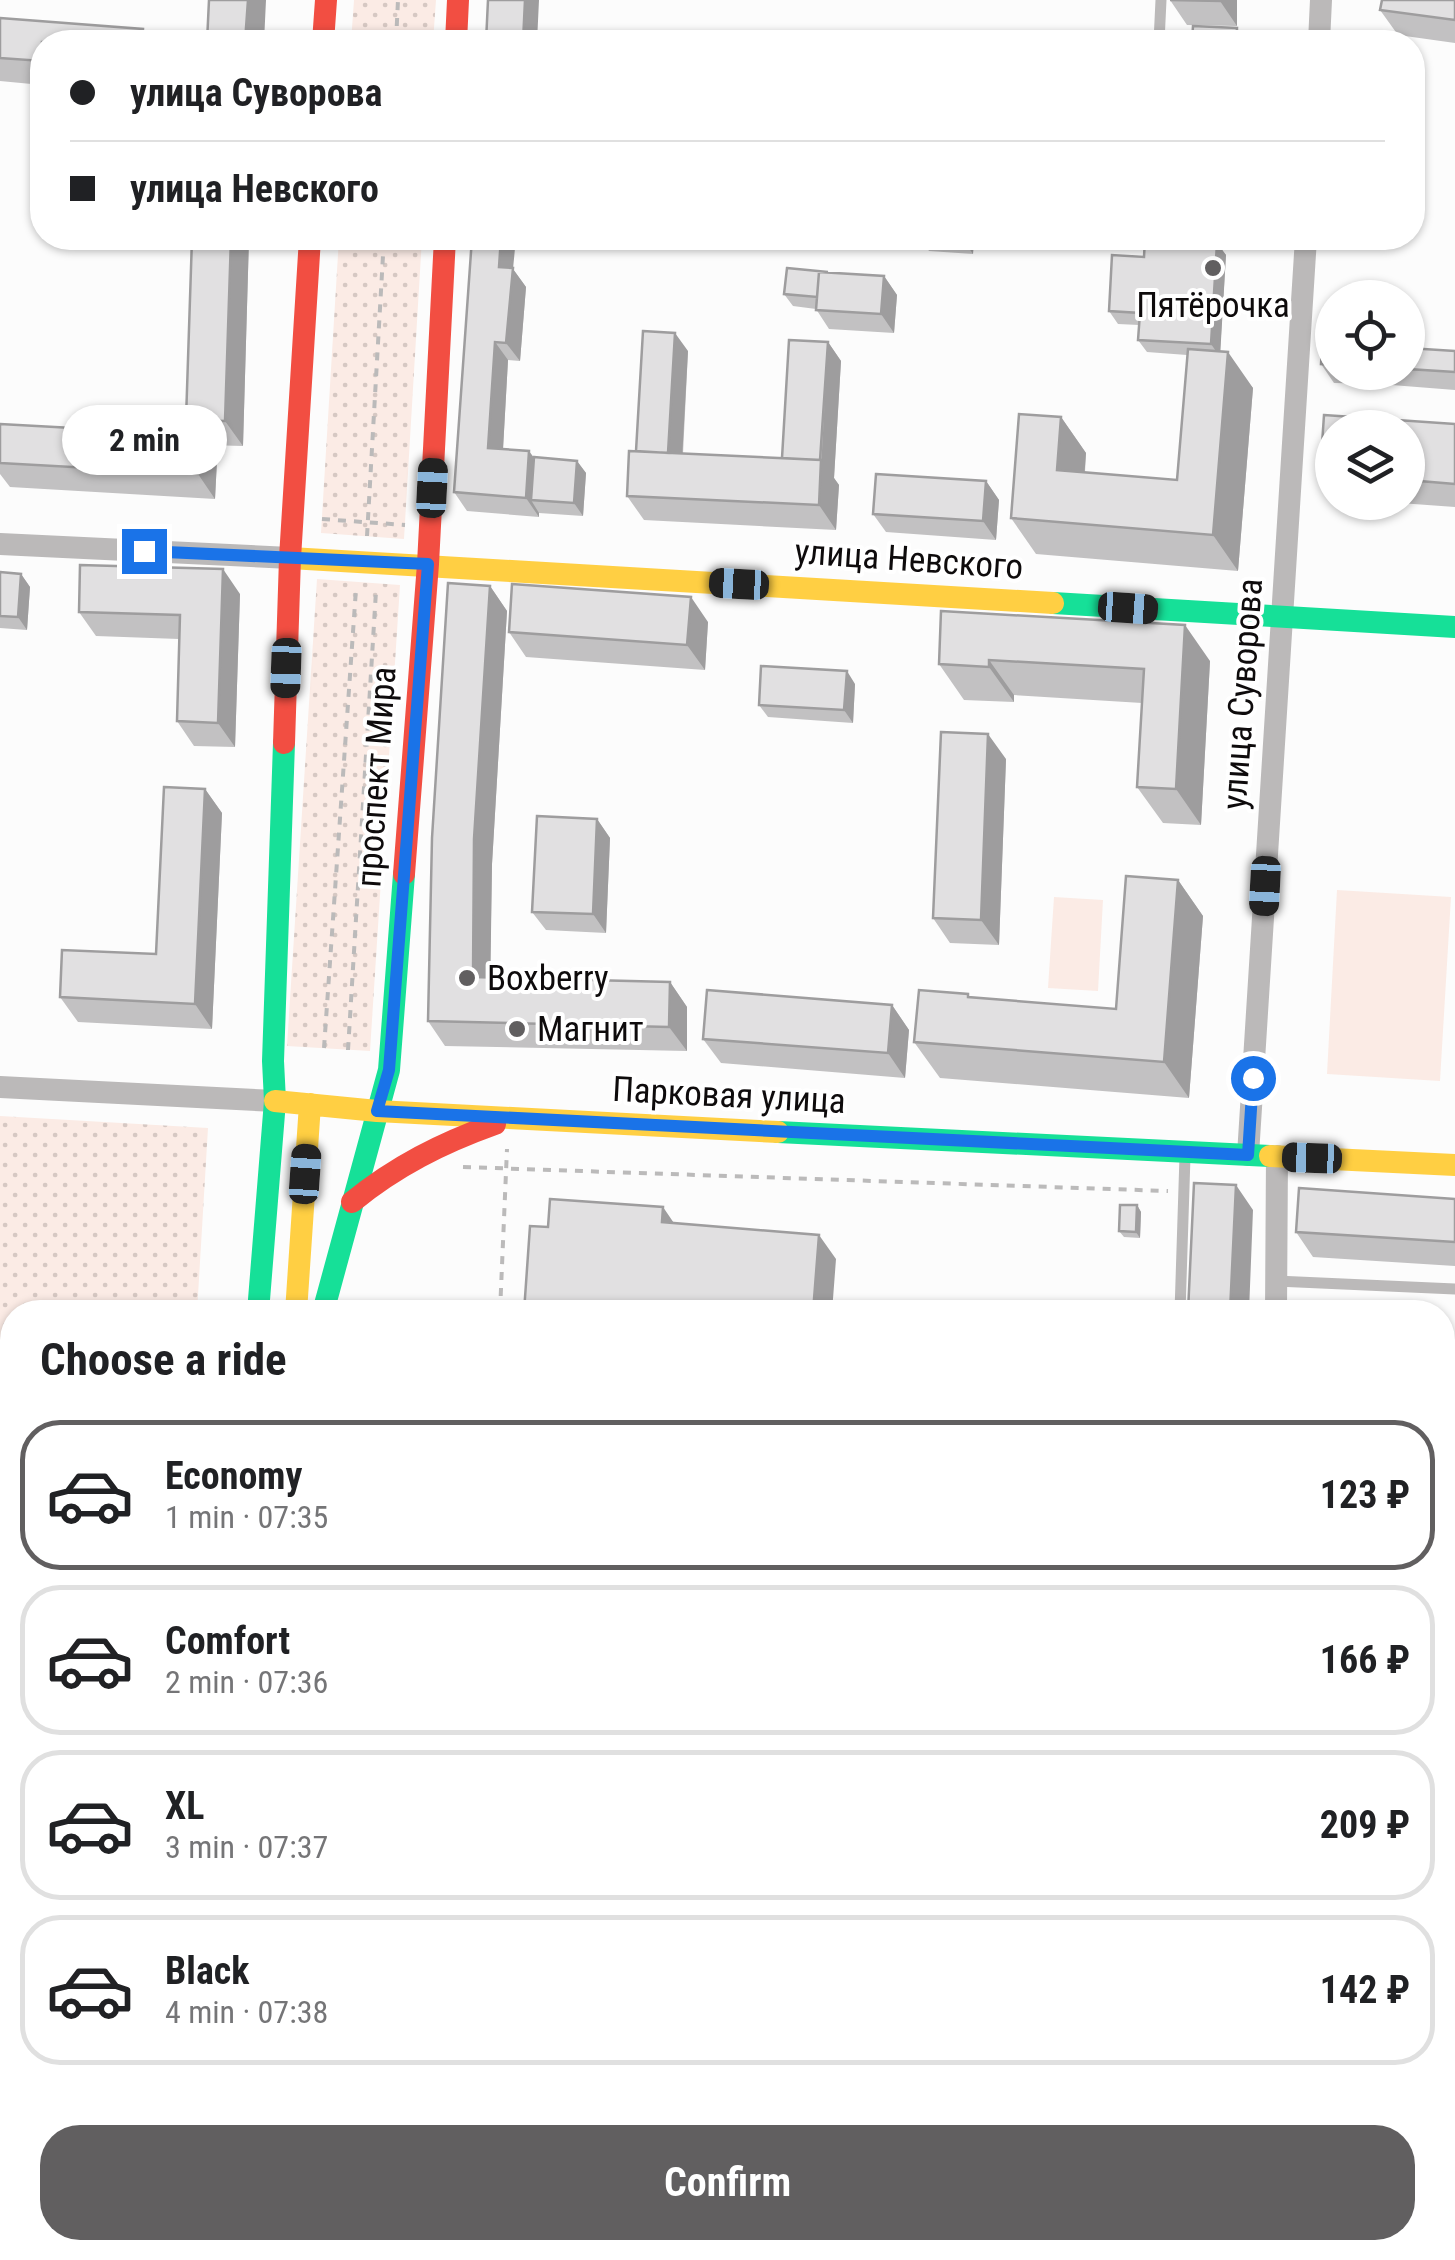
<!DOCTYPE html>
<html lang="en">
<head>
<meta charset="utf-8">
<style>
	:root { --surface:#fff; --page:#f6f6f6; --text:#202124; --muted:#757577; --line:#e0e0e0; --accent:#615f60 }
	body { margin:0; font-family:"Roboto Condensed",sans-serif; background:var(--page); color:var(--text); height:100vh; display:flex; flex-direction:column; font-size:38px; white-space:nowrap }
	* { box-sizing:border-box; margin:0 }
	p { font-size:32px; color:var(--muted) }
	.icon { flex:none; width:55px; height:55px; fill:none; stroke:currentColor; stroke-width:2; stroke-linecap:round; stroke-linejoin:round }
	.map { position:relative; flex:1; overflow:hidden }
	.drawer { position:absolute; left:0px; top:1300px; width:1455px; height:960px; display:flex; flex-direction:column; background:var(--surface); border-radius:40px 40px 0 0; box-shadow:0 2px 8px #0004 }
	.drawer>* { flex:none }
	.top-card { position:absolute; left:30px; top:30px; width:1395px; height:220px; border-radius:40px; box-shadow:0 2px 8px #0004; display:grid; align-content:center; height:220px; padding:0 40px; background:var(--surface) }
	.fabs { position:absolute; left:1315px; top:280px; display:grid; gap:20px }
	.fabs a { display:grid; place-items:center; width:110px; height:110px; border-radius:50%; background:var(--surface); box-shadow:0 2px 8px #0004; font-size:50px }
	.end { position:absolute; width:45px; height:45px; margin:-22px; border:12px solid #1a73e8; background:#fff; box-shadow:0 0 0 5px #fff }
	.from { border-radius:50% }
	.bubble { position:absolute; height:70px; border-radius:35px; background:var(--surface); box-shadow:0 2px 8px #0004; font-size:32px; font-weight:700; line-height:70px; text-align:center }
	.car { position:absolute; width:30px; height:60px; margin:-30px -15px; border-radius:12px; box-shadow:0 0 8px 2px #0007; background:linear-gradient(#222 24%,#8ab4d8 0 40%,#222 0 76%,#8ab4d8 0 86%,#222 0) }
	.top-card b { display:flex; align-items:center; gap:35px; height:95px; font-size:38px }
	.top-card b+b { border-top:2px solid var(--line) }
	.top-card i { width:25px; height:25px; background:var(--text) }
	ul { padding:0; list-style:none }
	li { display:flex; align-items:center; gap:30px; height:150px; margin:0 20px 15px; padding:0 20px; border:5px solid var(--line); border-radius:40px }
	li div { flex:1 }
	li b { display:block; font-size:38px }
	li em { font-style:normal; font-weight:700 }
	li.current { border-color:var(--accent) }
	li>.icon { width:90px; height:90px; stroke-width:1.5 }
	h2 { padding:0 40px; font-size:45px; line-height:120px }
	.cta { display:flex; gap:20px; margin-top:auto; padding:20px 40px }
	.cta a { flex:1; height:115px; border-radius:40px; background:var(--accent); color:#fff; font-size:40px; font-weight:700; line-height:115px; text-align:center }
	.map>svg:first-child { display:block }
	.park { fill:url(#park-dots) }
	.pitch { fill:#fbebe5 }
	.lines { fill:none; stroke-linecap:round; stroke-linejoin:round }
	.path { stroke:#bbbaba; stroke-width:4; stroke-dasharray:8 8; stroke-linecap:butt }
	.lane { stroke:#bbb9b9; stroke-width:11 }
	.street { stroke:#bbb9b9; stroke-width:22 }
	.fast { stroke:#16e098; stroke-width:22 }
	.slow { stroke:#ffcf43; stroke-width:22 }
	.jam { stroke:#f24e42; stroke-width:22 }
	.wall { fill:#c2c1c2 }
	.shaded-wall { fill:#9e9d9e }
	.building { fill:#e1e0e1; stroke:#9e9d9e; stroke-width:2.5 }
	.route { stroke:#1a73e8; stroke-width:12 }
	.poi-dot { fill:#615f60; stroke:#fff; stroke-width:4 }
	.labels { text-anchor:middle; stroke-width:8; stroke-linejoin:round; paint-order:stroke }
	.poi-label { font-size:35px; fill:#0e0b0c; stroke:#fff; text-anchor:start }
	.street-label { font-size:35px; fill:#0e0b0c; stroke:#fff }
</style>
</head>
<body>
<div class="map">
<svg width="1455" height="2260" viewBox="0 0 1455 2260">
	<defs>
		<pattern id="park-dots" width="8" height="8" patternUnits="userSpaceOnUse" patternTransform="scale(2.5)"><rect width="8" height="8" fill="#fbebe5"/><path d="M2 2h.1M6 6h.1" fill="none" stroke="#d6c8c3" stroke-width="1.8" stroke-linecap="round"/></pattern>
	</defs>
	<rect width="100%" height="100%" fill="#fcfcfc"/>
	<!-- park -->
	<path class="park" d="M354,0H436L433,42H351Z
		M339,238H422L404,539L321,533Z
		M317,579L400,585L370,1051L287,1046Z
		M0,1116L208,1128L197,1312H12V1378L0,1377Z"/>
	<!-- pitch -->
	<path class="pitch" d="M1337,890L1451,897L1440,1081L1327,1074Z
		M1054,897L1103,900L1098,991L1048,988Z"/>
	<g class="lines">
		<!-- path -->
		<path class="path" d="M396,42L398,0
			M322,519L405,525
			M367,536L384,238
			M324,1048L356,589
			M348,1050L376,591
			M463,1167L1168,1191
			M500,1312L507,1149
			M175,2260L176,2248"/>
		<!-- lane -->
		<path class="lane" d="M1159,42L1161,0
			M1276,1281L1455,1289
			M1180,1312L1185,1156
			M0,1508L12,1509
			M1442,1548L1455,1540
			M0,1740L12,1741
			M0,2030L12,2031
			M0,2212L12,2213
			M391,2248L398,2260
			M874,2248L882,2260
			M999,2248L1007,2260
			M59,2260V2248
			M357,2260L358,2248
			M583,2260L602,2248
			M774,2260L792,2248"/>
		<!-- street -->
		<path class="street" d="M1319,42L1321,0
			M0,544L290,558
			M0,1087L275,1101
			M1248,1155L1306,238
			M1276,1312L1277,1156
			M0,1409L12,1410
			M1442,1924L1455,1916
			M1442,2097L1455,2116
			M1442,2171L1455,2164
			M1226,2248L1234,2260
			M950,2260L968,2248
			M1295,2260L1315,2248"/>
		<!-- fast -->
		<path class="fast" d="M1053,603L1455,627
			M778,1132L1270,1156
			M258,1312L275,1101L273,1061L284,743
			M323,1312L389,1070L404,874"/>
		<!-- slow -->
		<path class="slow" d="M290,558L1053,603
			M275,1101L377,1111L778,1132
			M1270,1156L1455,1165
			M296,1312L310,1104
			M244,2260L245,2248"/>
		<!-- jam -->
		<path class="jam" d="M323,42L326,0
			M456,42L458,0
			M284,743L290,558L310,238
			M404,874L428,564L445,238
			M352,1202C396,1166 442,1143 495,1124
			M207,2248V2260"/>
	</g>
	<!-- wall -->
	<path class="wall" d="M1170,0H1237V26L1187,25Z
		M1455,0V43L1398,35L1380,10Z
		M0,18L42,42V85L0,81Z
		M192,238H249L243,446L206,445L217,460L215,499L10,487L0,474V424L197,435L186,420Z
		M920,238H974L973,254L929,251Z
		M1217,243L1226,255L1220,352L1253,388L1238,571L1036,554L1011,518L1061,417L1086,453L1085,472L1177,480L1187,355L1147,352L1138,340L1139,325L1118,324L1109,311L1144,257Z
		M513,269L526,287L520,361L508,360L503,449L534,457L577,461L586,473L583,516L539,513V517L467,511L454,492Z
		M828,272L884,276L897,295L894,333L829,329L816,309L793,306L784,294Z
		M1332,308V372H1408V348L1455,351V390L1379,384L1334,383L1321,364Z
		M828,342L841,361L834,478L839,485L836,530L644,520L627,496L636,451L688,351L683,454L782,458Z
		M1324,415L1455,424V507L1386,502H1408V428H1332V492L1320,474Z
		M986,481L999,500L996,540L886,532L873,514Z
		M0,572L21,574L30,587L27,630L0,628Z
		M490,586L507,611L492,864L490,978L670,982L687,1007V1051L445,1046L428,1021Z
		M240,594L235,747L194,746L177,721L179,639L96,636L79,612Z
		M941,611L1210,661L1201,825L1163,823L1137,787L1142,703L1014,695V702L964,700L939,664Z
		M708,622L705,670L526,657L509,632Z
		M855,684L853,723L768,717L759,705Z
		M1006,759L999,945L950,943L933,918Z
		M205,789L222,813L212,1029L78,1022L60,997L156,954Z
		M597,819L610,838L606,933L546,930L532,912Z
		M1178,880L1203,916L1189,1098L940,1078L914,1042L970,997L1116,1009Z
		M892,1005L909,1030L905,1078L721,1063L703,1039Z
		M1455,1199V1266L1313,1257L1296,1232Z
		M1137,1205L1141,1212L1140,1238L1124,1237L1119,1231Z
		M1442,1364L1455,1369V1400L1442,1394Z
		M1442,1573L1455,1574V1631L1442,1621Z
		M0,1731L12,1748V2002H0Z
		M1442,1859L1449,1869L1442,1873Z
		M1442,1958L1455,1963V2006L1450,2010L1442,1999Z
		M0,2091L12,2092V2170L0,2152Z
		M1455,2186V2260H1443L1448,2224L1442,2215Z
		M462,2248H559L541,2260H471Z
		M1404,2248L1412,2260H1384Z"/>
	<!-- shaded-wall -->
	<path class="shaded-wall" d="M248,0H266L264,42H245Z
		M525,0H539L537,42H523Z
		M1220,0H1237V26L1220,1Z
		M1237,28L1247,42H1236Z
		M143,29L153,42H142Z
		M231,238H249L243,446L225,421Z
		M501,238H516L513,269L526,287L520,361L506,343L499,267Z
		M962,238H974L973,254Z
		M1217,243L1226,255L1220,357L1211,344Z
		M884,276L897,295L894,333L881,314Z
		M675,333L688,351L681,478L668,459Z
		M495,342L508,360L502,467L488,448Z
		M828,342L841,361L834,478L839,485L836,530L819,505Z
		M1228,352L1253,388L1238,571L1213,535Z
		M1061,417L1086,453L1082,506L1057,470Z
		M200,435L217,460L215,499L198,474Z
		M529,451L543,470L531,500L539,513V517L526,498Z
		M577,461L586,473L583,516L574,503Z
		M986,481L999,500L996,540L983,521Z
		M223,569L240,594L235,747L218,723Z
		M21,574L30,587L27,630L18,617Z
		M490,586L507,611L492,864L490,1002L473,977L474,839Z
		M691,597L708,622L705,670L687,645Z
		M1185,625L1210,661L1201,825L1176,789Z
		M989,660L1014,695V702L989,667Z
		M847,671L855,684L853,723L844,710Z
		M988,734L1006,759L999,945L981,920Z
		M205,789L222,813L212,1029L195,1004Z
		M597,819L610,838L606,933L593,914Z
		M1178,880L1203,916L1189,1098L1164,1062Z
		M670,982L687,1007V1051L669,1027Z
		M892,1005L909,1030L905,1078L888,1053Z
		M1236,1185L1253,1210L1249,1312H1230Z
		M1137,1205L1141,1212L1140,1238L1136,1232Z
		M663,1207L680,1232L662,1222Z
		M819,1235L836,1259L832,1312H813Z
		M0,1525L5,1532L0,1623Z
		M0,1731L12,1748V2001L0,1983Z"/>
	<!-- building -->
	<path class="building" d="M209,0H248L245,42H207Z
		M488,0H525L523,42H486Z
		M1170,0H1220V1Z
		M1382,0H1455V20L1380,10Z
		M0,18L143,29L142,42H42V61L0,58Z
		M1193,26L1237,28L1236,42H1192Z
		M192,238H231L225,421L186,420Z
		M472,238H501L499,267L513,268L506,343L495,342L488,448L529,451L526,498L454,492Z
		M1145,238L1217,243L1211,344L1138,340L1140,313L1109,311L1112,255L1144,257Z
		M787,268L828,272H819L817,297L784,294Z
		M819,272L884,276L881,314L816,310Z
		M1325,307L1332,308V365L1321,364Z
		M643,331L675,333L668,453L636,451Z
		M789,340L828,342L820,460L782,458Z
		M1408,348L1455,351V372L1408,369Z
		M1188,349L1228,352L1213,535L1011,518L1019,414L1061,417L1057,470L1177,480Z
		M1324,415L1455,424V484L1408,480V428H1332V475L1320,474Z
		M0,424L200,435L198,474L0,463Z
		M629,451L821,460L819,505L627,496Z
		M534,457L577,461L574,503L531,500Z
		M876,474L986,481L983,521L873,514Z
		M80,565L223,569L218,723L177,721L180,615L79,612Z
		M0,572L21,574L18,617L0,616Z
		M448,583L490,586L474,839L473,977L670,982L669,1027L428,1021L432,838Z
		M512,584L691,597L687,645L509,632Z
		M941,611L1185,625L1176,789L1137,787L1144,669L989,660V667L939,664Z
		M761,666L847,671L844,710L759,705Z
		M941,732L988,734L981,920L933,918Z
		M164,787L205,789L195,1004L60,997L62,950L156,954Z
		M537,816L597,819L593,914L532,912Z
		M1126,876L1178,880L1164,1062L914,1042L919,990L968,994V997L1116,1009Z
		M707,990L892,1005L888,1053L703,1039Z
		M1194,1183L1236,1185L1230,1312H1188Z
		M1299,1188L1455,1199V1242L1296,1232Z
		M550,1199L663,1207L662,1222L819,1235L813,1312H524L530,1226L548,1227Z
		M1120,1205H1137L1136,1232L1119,1231Z
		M1442,1364L1455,1369V1392L1442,1386Z
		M1447,1568L1455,1574V1626L1442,1616V1573Z
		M1449,1955L1455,1964V1988L1442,1996V1958Z
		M0,2091L12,2092V2143L0,2142Z
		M1455,2186V2212L1444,2218L1442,2215V2192Z
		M1455,2220V2255L1447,2260H1443L1435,2248H1442V2228Z
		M462,2248H480L468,2256Z
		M758,2248H766L775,2260H739Z
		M1054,2248H1069L1078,2260H1043L1041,2257Z
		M1094,2248H1114L1122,2258L1120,2260H1103Z
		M1376,2248H1403L1405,2250L1390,2260H1384Z
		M80,2251L125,2254V2260H80Z"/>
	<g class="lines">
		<!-- route -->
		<path class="route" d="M144,551L428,564L389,1070L377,1111L1248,1155L1253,1078"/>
	</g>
	<!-- markers -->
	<g class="poi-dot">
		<circle cx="1213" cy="268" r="10"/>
		<circle cx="467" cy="978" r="10"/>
		<circle cx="517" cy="1029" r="10"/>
	</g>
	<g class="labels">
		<!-- poi labels -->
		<g class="poi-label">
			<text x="1213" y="317" text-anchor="middle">Пятёрочка</text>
			<text x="487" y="990">Boxberry</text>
			<text x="537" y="1041">Магнит</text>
		</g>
		<!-- street labels -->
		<g class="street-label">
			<text transform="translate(909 559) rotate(4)" y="12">улица Невского</text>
			<text transform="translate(1242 694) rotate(-86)" y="12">улица Суворова</text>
			<text transform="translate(376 777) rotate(-86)" y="12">проспект Мира</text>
			<text transform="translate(729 1095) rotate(3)" y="12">Парковая улица</text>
		</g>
	</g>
</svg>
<div class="fabs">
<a><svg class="icon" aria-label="locate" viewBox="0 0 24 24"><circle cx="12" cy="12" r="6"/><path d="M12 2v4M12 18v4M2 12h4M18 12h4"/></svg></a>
<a><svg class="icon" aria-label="layers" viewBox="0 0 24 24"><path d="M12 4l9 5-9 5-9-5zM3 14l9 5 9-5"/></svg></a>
</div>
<i class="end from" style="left:1253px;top:1078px"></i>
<i class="end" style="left:144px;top:551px"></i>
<div class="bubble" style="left:62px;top:405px;width:165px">2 min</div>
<i class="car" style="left:432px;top:488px;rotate:3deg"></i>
<i class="car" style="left:739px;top:584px;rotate:273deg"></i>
<i class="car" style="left:1128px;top:608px;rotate:94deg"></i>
<i class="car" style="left:286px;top:668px;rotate:182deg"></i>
<i class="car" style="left:1265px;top:886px;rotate:183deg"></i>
<i class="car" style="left:1312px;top:1158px;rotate:272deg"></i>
<i class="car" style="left:305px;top:1174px;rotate:4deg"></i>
<div class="top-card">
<b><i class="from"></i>улица Суворова</b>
<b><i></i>улица Невского</b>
</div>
<section class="drawer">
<h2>Choose a ride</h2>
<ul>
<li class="current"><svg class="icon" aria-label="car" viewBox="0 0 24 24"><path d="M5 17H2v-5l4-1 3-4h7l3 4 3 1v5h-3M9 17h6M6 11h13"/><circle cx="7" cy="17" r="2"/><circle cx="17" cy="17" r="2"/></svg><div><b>Economy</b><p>1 min · 07:35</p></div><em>123 ₽</em></li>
<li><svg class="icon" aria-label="car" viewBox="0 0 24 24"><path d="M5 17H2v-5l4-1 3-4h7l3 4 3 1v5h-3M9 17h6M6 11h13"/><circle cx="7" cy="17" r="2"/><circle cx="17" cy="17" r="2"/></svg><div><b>Comfort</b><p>2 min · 07:36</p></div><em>166 ₽</em></li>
<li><svg class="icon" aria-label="car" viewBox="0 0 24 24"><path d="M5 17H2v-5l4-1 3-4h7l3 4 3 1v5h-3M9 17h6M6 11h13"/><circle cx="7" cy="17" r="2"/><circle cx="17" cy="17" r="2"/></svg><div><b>XL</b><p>3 min · 07:37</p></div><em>209 ₽</em></li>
<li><svg class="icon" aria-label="car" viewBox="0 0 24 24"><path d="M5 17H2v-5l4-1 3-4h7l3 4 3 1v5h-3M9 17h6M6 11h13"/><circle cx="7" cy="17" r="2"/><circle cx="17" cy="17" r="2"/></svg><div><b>Black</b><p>4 min · 07:38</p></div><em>142 ₽</em></li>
</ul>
<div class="cta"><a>Confirm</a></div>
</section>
</div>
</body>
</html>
